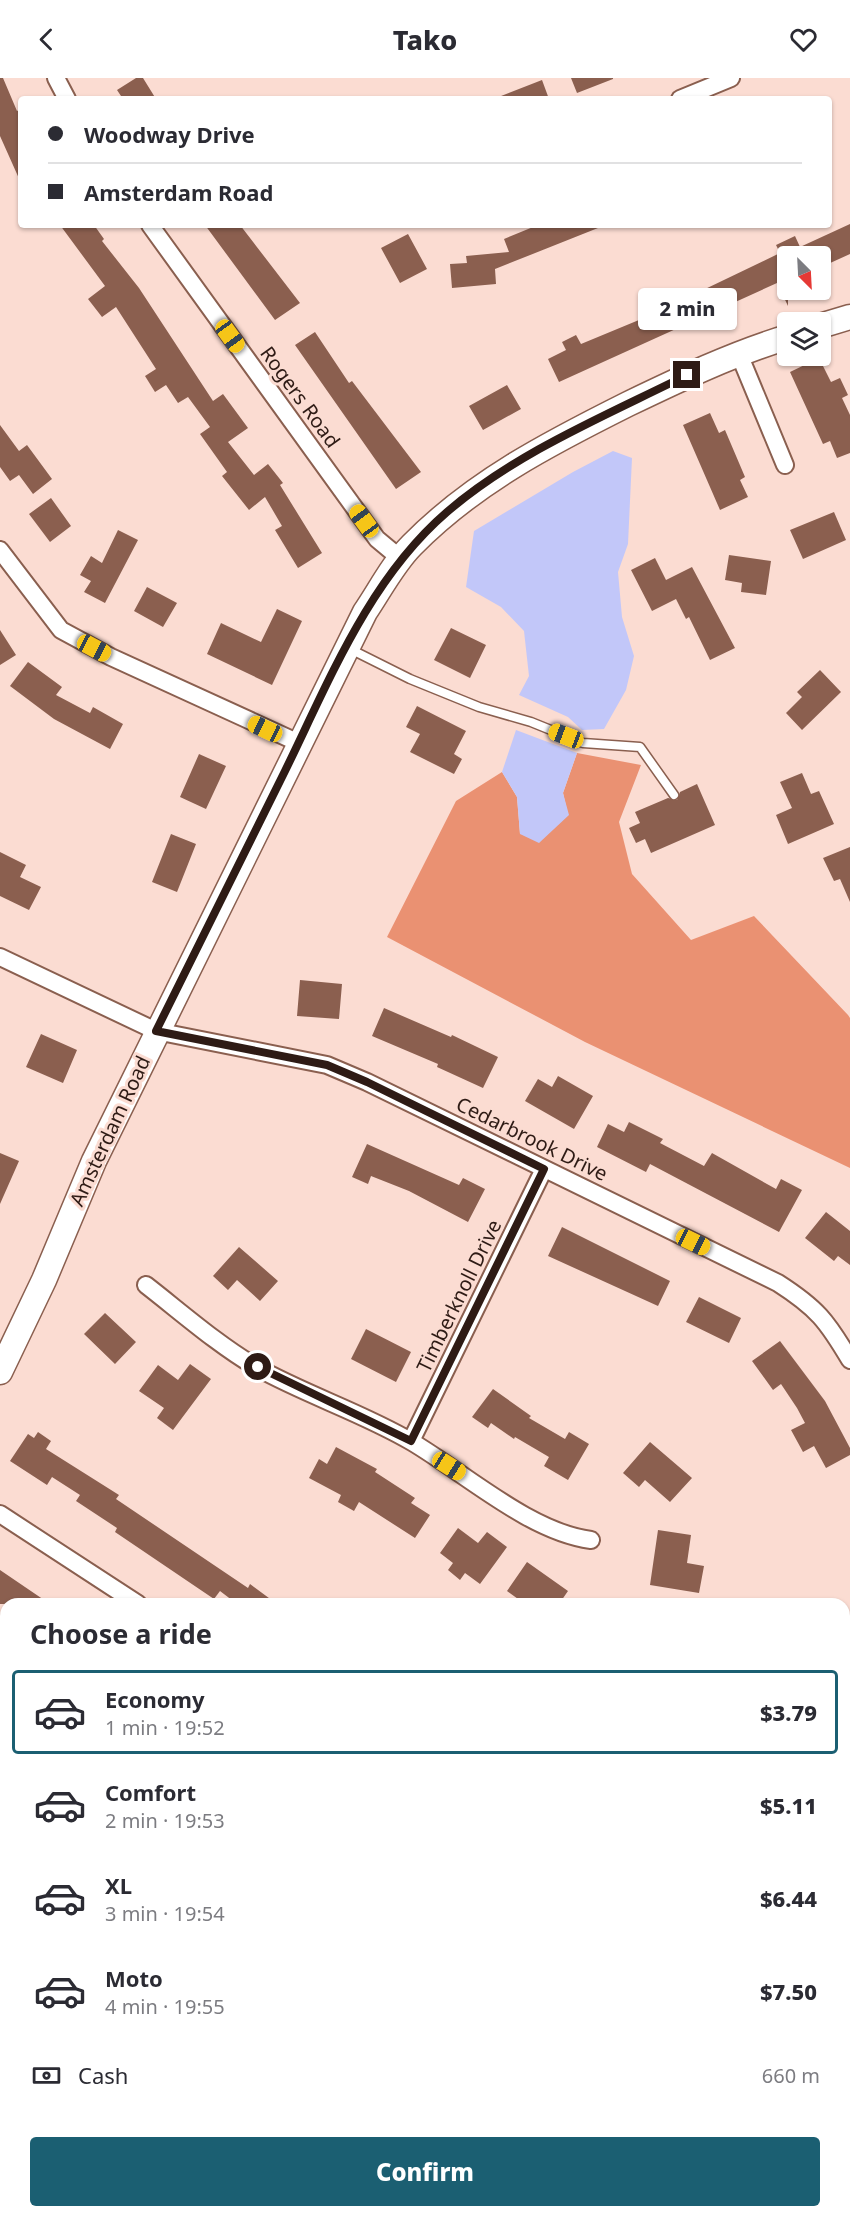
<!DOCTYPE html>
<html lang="en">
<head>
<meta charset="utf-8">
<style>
	:root { --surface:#fff; --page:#f2f2f3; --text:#2b2b33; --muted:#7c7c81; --line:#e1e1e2; --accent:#1b5f72 }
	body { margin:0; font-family:"Noto Sans",sans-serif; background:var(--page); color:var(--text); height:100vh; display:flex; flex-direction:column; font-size:22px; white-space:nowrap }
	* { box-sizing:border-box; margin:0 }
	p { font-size:20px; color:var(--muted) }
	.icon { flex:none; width:33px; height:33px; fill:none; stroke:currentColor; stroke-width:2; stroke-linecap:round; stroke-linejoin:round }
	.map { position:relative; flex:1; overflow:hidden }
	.sheet { position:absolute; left:0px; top:1520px; width:850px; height:620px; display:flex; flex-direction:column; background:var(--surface); border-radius:18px 18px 0 0; box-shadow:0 2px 4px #0004 }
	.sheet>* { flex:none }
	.top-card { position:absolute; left:18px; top:18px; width:814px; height:132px; border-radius:6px; box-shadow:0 2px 4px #0004; display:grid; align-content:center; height:132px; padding:0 30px; background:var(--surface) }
	.needle { width:39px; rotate:156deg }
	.tools { position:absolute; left:777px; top:168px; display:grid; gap:12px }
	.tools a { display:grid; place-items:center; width:54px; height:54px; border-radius:6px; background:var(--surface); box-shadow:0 2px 4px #0004; font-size:30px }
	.end { position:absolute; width:27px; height:27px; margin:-14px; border:8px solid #2e1b15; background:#fff; box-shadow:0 0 0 3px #fff }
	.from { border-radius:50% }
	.bubble { position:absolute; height:42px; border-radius:6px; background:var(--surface); box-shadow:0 2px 4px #0004; font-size:20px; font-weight:800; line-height:42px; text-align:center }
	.car { position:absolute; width:18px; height:36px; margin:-18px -9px; border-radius:8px; box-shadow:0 0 4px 2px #0007; background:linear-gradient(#f5c518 24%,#345 0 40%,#f5c518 0 76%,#345 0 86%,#f5c518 0) }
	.top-card b { display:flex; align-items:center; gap:21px; height:57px; font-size:22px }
	.top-card b+b { border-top:2px solid var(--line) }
	.top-card i { width:15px; height:15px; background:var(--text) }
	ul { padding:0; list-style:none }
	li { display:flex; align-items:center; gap:18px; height:84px; margin:0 12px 9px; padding:0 18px; border:3px solid transparent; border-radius:6px }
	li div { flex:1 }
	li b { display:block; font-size:22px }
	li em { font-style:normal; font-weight:800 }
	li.selected { border-color:var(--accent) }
	li>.icon { width:54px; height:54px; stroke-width:1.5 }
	h2 { padding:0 30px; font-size:27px; line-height:72px }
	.pay { display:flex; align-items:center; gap:15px; height:66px; padding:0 30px; font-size:22px }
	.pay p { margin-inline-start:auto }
	.cta { display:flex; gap:12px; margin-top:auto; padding:12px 30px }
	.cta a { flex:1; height:69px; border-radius:6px; background:var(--accent); color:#fff; font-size:24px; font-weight:800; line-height:69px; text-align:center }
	header { display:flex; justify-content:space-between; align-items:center; height:78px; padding:0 30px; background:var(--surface); font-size:27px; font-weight:800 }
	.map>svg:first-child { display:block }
	.green { fill:#f5baa5 }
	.forest { fill:#ea9172 }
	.water { fill:#c2c7f9 }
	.building { fill:#8b5f4f }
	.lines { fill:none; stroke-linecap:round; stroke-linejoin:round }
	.service-casing { stroke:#8a5f4f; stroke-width:11 }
	.minor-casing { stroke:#8a5f4f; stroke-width:20 }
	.secondary-casing { stroke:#8a5f4f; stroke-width:27 }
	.service { stroke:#fff; stroke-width:8 }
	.minor { stroke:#fff; stroke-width:16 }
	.secondary { stroke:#fff; stroke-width:24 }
	.route { stroke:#2e1b15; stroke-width:8 }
	.labels { text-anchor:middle; stroke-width:6; stroke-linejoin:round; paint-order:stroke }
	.street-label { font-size:20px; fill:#2e1b15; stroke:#fbdcd2 }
</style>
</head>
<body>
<header><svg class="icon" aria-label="back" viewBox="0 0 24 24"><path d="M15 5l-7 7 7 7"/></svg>Tako<svg class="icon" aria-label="heart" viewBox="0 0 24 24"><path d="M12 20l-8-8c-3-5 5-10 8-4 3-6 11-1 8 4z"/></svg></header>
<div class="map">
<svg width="850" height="2138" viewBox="0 0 850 2138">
	<rect width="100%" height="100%" fill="#fbdcd2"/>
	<!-- green -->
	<path class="green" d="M850,1843V2119L845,2122L844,1846Z"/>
	<!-- forest -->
	<path class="forest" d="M577,675L641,687L619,744L632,796L691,862L754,838L848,937L850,940V1090L585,964L387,859L456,723L502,694L517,719L520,756L568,737L563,715Z"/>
	<!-- water -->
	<path class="water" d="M613,373L632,380L628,466L618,494L622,539L634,578L626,612L604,651L582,652L568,639L519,617L529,598L524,553L501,529L466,509L474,453L573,394Z
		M516,652L577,675L563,715L569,737L539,765L520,756L517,719L502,694Z
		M0,1723H6V1788H0Z"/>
	<!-- building -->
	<path class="building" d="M0,0H3L17,33L21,31V105L0,58Z
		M136,0H143L156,21H123L117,12Z
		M571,0H613V1L577,15Z
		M542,2L549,21H496V20Z
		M850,146V176L828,186L825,178H788V228L777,205L559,304L548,281L566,272L562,264L576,257L581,266L651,237L780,175L776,167L795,158L800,169Z
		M60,147H94L104,161L102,163L139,210L213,323L223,316L248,350L228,364L254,397L268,386L283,405L280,407L322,475L298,490L275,452L282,448L265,419L249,432L222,398L227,394L200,356L210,349L188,319L178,325L166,307L155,314L145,298L156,291L116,229L102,239L88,221L105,208Z
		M205,147H240L300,225L275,242Z
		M538,147L603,148L495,191L496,206L452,210L450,186L467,185L466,178L509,174L504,161Z
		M408,156L427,191L400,205L381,170Z
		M315,254L349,305L352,303L421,394L396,411L295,267Z
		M819,280L831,304L840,300L848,317L842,320L850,337V375L837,380L830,363L823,366L790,294Z
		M507,307L521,331L483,352L469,328Z
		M710,335L719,355L725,352L745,399L740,402L748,419L720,432L683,347Z
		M0,347L19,373L27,367L52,401L33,416L19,397L10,403L0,389Z
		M51,420L71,448L50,464L29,436Z
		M834,434L846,462L803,481L790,452Z
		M118,452L138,462L105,525L84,514L91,503L80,497L91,478L102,485Z
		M729,477L771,483L766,517L741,514L742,505L725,502Z
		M655,480L666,502L692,489L735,570L710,582L689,539L686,541L676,521L652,533L631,492Z
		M147,509L177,525L163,549L134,533Z
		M277,531L302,543L272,607L207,576L221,545L261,564Z
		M451,550L486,567L470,600L434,582Z
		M0,552L16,577L0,587Z
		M28,584L62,609L56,617L90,635L93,629L123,646L110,671L54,641L10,608Z
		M820,592L841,614L802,652L786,635L802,619L797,614Z
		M417,628L466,653L454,676L462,681L454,696L410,674L420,656L406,649Z
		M199,676L226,688L206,731L180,719Z
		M802,695L811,716L819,713L834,746L788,766L776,737L792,730L780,704Z
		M697,706L715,747L651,775L645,761L636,765L629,750L640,745L635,734L668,720L677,722L680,714Z
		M171,756L196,766L177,814L152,804Z
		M850,769V824L840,801L834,803L823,780Z
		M0,774L26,787L20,799L41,809L29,832L0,818Z
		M300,902L342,906L339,941L297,938Z
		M384,930L451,959L452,957L498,979L483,1010L437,989L438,986L372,958Z
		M41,956L77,972L63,1005L26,989Z
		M558,998L593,1018L574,1051L525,1023L538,1001L552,1009Z
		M629,1044L663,1061L660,1065L704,1088L712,1075L776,1111L781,1101L802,1112L779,1154L650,1086L646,1094L597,1069L608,1046L624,1054Z
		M367,1066L459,1107L463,1100L485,1111L468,1144L409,1113L371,1098L368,1106L352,1099Z
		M0,1075L19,1083L0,1126Z
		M826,1134L850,1153V1187L838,1178L834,1183L805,1160Z
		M562,1149L670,1203L658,1228L548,1178Z
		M239,1169L278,1203L260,1223L237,1202L228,1212L213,1198Z
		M699,1219L741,1240L729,1265L686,1244Z
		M105,1235L136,1264L115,1286L84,1256Z
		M366,1251L411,1274L396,1304L351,1281Z
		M780,1263L825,1323L850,1370V1377L826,1390L814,1368L803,1374L791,1352L805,1345L797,1330L781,1306L773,1312L752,1283Z
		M190,1286L211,1301L173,1352L157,1340L164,1330L139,1313L158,1287L178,1302Z
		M493,1311L531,1338L529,1340L565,1361L569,1354L589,1366L568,1402L544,1388L549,1379L515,1359L514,1361L491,1345L488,1350L472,1339Z
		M38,1354L51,1363L46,1371L119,1417L116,1421L248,1510L250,1506L277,1526H237L220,1513L214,1521L115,1454L117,1450L76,1423L80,1417L52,1399L47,1407L10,1383L28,1356L34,1360Z
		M650,1364L692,1400L670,1424L645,1402L639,1409L623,1395Z
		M336,1369L377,1391L375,1394L415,1420L411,1425L430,1437L415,1460L359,1424L354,1433L338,1424L341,1417L309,1400L319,1381L327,1386Z
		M458,1450L478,1465L487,1454L507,1469L480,1506L465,1495L460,1502L448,1492L453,1485L440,1475Z
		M658,1452L691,1457L687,1485L704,1488L699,1515L650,1507Z
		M527,1484L568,1513L559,1526H525L507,1513Z
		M0,1492L50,1526H0Z"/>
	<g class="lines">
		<defs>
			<path id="service" d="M350,571L410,601L479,629L531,644L583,665L640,669L674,717
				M480,2138L483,2133
				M538,2138L540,2133
				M624,2138L630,2133
				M701,2138L715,2133"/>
			<path id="minor" d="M56,0L67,21
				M680,21L731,0
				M150,147L377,461L401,481
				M739,276L785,387
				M0,472L61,552L111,579L299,665
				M0,879L156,953L327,987L367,1004L778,1205C817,1230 827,1243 850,1282
				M146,1207C182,1235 217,1266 256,1289C306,1317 363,1335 412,1364C466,1396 530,1454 591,1462
				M411,1363L544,1091
				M0,1436L138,1526
				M844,1653L850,1650
				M0,1982L6,1985
				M281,2133L291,2138"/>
			<path id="secondary" d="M820,248L850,239
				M0,1294L44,1202L94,1083L365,534C380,512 393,486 412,467C474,404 550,365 628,326C680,301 732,276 788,259"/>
		</defs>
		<!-- service casing -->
		<use href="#service" class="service-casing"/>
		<!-- minor casing -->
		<use href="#minor" class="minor-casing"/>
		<!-- secondary casing -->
		<use href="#secondary" class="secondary-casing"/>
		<!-- service -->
		<use href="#service" class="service"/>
		<!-- minor -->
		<use href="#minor" class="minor"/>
		<!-- secondary -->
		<use href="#secondary" class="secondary"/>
	</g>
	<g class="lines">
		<!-- route -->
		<path class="route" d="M258,1289L411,1363L544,1091L367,1004L327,987L156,953C199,866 242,780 285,693C329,603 369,501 447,434C517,374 605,338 687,297"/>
	</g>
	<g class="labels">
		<!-- street labels -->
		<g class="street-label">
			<text transform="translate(300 319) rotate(54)" y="7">Rogers Road</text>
			<text transform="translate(110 1053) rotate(-65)" y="7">Amsterdam Road</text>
			<text transform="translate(532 1061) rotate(26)" y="7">Cedarbrook Drive</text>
			<text transform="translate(459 1218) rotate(-64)" y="7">Timberknoll Drive</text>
		</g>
	</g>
</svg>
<div class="tools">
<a><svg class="needle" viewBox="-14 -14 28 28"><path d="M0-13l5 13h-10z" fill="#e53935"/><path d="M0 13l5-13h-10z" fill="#7c7c81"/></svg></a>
<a><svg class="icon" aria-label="layers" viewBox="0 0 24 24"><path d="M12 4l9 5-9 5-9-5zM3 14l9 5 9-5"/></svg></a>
</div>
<i class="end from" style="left:258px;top:1289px"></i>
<i class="end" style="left:687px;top:297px"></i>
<div class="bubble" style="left:638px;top:210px;width:99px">2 min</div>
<i class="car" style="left:230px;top:258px;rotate:144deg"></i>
<i class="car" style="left:364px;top:443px;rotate:324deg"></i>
<i class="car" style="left:94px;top:570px;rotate:118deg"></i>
<i class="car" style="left:265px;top:651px;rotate:295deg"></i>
<i class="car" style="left:566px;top:658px;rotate:291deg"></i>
<i class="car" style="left:693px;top:1164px;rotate:116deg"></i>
<i class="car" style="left:449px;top:1388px;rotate:122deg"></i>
<div class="top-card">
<b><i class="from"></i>Woodway Drive</b>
<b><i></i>Amsterdam Road</b>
</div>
<section class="sheet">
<h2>Choose a ride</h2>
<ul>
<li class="selected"><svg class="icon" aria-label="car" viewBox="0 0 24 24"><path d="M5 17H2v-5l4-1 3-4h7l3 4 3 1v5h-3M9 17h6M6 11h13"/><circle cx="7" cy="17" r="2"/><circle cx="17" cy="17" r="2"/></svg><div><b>Economy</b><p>1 min · 19:52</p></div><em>$3.79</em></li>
<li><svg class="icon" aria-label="car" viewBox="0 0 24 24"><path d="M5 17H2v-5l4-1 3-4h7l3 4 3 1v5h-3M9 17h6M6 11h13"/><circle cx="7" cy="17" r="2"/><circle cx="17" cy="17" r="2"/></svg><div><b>Comfort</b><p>2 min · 19:53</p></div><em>$5.11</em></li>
<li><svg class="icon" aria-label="car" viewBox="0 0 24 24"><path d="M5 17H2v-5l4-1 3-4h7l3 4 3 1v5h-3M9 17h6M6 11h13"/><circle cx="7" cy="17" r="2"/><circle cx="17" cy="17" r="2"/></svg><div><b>XL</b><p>3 min · 19:54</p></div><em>$6.44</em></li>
<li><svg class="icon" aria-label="car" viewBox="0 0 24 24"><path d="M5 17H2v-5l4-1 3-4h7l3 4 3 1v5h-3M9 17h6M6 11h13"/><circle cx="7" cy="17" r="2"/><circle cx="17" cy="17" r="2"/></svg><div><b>Moto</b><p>4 min · 19:55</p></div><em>$7.50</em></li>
</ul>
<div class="pay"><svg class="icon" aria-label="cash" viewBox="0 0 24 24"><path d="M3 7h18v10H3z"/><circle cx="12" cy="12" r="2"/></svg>Cash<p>660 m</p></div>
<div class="cta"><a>Confirm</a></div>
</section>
</div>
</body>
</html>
